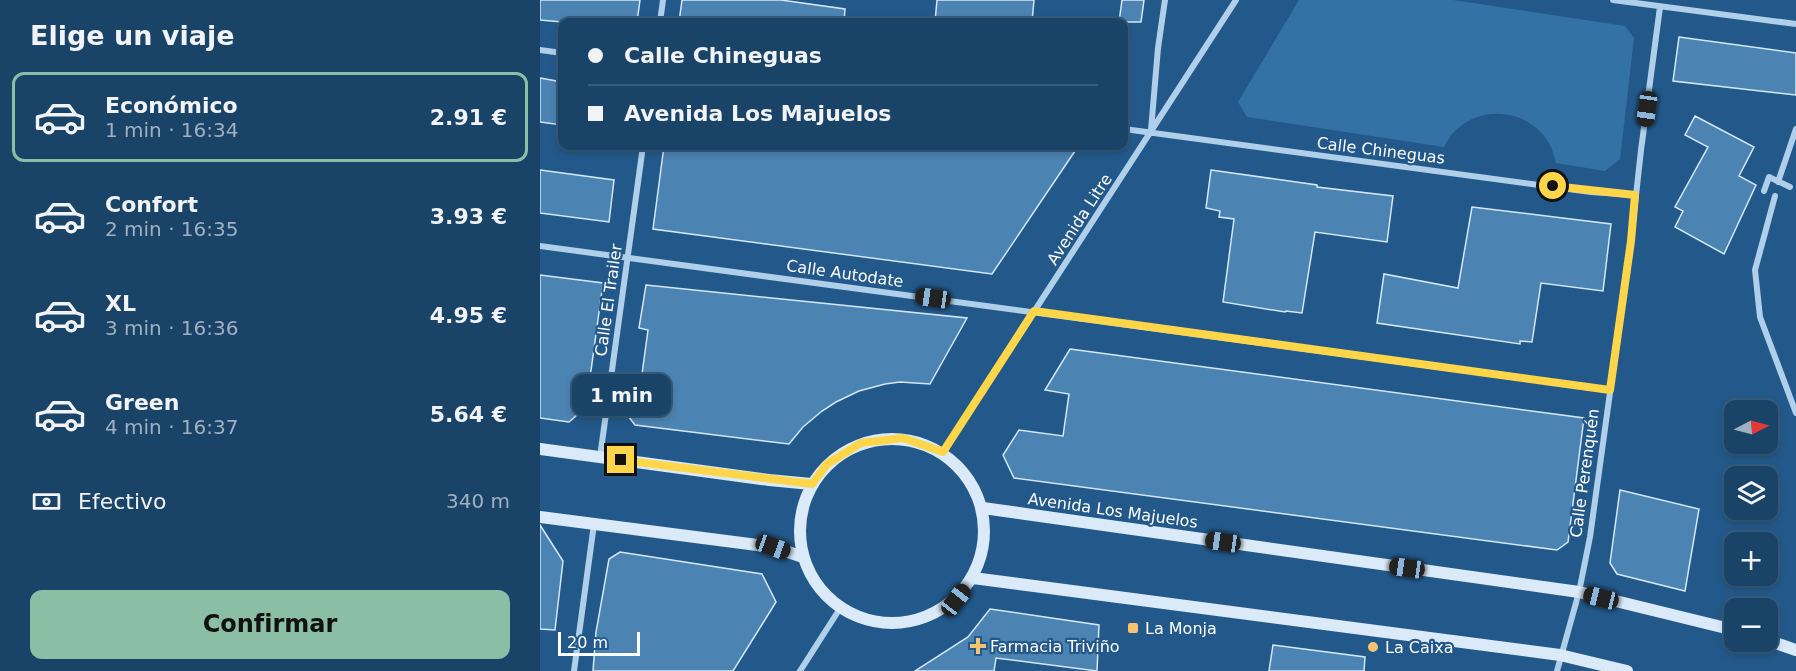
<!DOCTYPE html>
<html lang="es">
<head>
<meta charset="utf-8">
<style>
	:root { --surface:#1a4368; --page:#274e71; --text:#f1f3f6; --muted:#9fb0c0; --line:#385c7c; --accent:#8abfa5 }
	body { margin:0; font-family:"DejaVu Sans",sans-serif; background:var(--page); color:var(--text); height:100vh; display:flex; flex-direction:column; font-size:22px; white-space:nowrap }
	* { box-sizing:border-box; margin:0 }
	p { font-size:20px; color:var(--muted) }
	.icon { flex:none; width:33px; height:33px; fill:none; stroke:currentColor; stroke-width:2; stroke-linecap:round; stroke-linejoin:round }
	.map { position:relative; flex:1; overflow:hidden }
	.panel { display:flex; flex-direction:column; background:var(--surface); width:540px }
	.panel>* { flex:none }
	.guide { position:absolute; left:18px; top:18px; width:570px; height:132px; border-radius:12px; box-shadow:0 3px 9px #0003,0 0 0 2px var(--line); display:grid; align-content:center; height:132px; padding:0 30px; background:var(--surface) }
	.needle { width:39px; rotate:84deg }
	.buttons { position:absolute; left:1184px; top:400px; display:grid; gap:12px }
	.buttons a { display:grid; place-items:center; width:54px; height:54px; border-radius:12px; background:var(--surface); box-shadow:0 3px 9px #0003,0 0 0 2px var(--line); font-size:30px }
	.scale { position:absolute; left:18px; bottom:15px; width:82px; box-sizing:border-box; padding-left:6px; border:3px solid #fff; border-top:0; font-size:16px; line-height:21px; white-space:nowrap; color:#fff; -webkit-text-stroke:4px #23598a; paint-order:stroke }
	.end { position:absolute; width:27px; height:27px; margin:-14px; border:8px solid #ffd54a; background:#111; box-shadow:0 0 0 3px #111 }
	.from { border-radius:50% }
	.bubble { position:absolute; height:42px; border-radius:12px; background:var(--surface); box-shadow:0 3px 9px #0003,0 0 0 2px var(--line); font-size:20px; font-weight:700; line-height:42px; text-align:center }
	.car { position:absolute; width:18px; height:36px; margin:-18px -9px; border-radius:8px; box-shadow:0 0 4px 2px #0007; background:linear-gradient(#222 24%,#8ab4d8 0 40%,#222 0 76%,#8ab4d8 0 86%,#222 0) }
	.guide b { display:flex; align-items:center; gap:21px; height:57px; font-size:22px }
	.guide b+b { border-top:2px solid var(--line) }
	.guide i { width:15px; height:15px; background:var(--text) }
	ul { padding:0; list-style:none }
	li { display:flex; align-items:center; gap:18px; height:90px; margin:0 12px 9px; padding:0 18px; border:3px solid transparent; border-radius:12px }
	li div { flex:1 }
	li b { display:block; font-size:22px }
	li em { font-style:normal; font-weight:700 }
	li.on { border-color:var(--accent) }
	li>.icon { width:54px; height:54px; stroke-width:1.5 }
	h2 { padding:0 30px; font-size:27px; line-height:72px }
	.pay { display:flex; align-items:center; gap:15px; height:66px; padding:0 30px; font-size:22px }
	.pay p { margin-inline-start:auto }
	.primary-button { display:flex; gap:12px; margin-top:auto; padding:12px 30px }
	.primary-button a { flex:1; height:69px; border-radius:12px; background:var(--accent); color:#111; font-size:24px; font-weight:700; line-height:69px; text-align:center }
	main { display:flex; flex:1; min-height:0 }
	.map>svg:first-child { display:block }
	.green { fill:#3472a5 }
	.building { fill:#4b83b2; stroke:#d4e7f8; stroke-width:1.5 }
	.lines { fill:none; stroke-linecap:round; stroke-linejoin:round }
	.street { stroke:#afcfea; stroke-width:6 }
	.secondary { stroke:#daeaf8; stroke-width:12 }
	.route { stroke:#ffd54a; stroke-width:8 }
	.poi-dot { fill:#f6c372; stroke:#23598a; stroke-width:2 }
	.labels { text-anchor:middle; stroke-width:4.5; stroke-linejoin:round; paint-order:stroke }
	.street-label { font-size:16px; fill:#fff; stroke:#23598a }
	.poi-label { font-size:16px; fill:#fff; stroke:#23598a; text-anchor:start }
</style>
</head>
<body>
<main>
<section class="panel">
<h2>Elige un viaje</h2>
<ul>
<li class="on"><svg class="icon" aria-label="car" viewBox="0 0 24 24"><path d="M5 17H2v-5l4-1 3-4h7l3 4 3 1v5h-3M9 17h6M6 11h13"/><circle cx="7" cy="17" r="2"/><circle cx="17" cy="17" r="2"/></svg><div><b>Económico</b><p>1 min · 16:34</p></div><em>2.91 €</em></li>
<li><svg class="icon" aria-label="car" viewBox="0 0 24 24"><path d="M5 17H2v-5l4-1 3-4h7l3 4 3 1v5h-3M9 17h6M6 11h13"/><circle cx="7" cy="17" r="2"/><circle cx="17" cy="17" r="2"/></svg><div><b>Confort</b><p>2 min · 16:35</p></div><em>3.93 €</em></li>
<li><svg class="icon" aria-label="car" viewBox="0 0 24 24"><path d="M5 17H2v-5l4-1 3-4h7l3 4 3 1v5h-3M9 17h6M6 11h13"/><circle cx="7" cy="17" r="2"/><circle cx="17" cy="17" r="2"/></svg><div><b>XL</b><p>3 min · 16:36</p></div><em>4.95 €</em></li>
<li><svg class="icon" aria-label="car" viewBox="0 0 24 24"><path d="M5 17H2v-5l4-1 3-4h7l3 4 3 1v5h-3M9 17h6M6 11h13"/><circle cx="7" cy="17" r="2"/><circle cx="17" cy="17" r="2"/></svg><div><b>Green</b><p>4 min · 16:37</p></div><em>5.64 €</em></li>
</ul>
<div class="pay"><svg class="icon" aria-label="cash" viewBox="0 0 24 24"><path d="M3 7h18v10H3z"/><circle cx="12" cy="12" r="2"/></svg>Efectivo<p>340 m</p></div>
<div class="primary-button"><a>Confirmar</a></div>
</section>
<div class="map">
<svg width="1256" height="671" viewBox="0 0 1256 671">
	<rect width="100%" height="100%" fill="#23598a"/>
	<!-- green -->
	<path class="green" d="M759,0H913L1085,26L1094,38L1080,159L1065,171L1016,163C1014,157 1013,150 1010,145C992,110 942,103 915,131C910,135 907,142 904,147L707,117L698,102Z"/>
	<!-- building -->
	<path class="building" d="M0,0H100L97,22H22L0,20Z
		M142,0H241L305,9L304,22H139Z
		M397,0H494L492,22H395Z
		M582,0H604L601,22H579Z
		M1139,37L1256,53V95L1133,81Z
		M0,78L22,82V125L0,122Z
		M1155,116L1214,147L1199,176L1216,185L1184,254L1135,227L1143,211L1135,207L1168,147L1145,135Z
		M124,146H491L535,151L452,274L113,229Z
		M0,170L74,180L69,222L0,213Z
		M671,170L777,185V187L853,196L847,242L775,232L762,313L746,311L745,312L683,302L694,219L679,217L680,211L666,208Z
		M932,207L1071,224L1063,291L1001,283L992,342L980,341V344L837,323L844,274L918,288Z
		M0,275L63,283L46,407L29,422L0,418Z
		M106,285L427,318L390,384L360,382L345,384L319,391L296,402L282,411L263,427L249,444L95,425L85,412L92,373L102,374L108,330L99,328Z
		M530,349L1044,418L1028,542L1017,550L474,478L463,455L479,430L523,436L529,394L505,390Z
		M1080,490L1159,509L1145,591L1077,574L1070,563Z
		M0,525L23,561L15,630L0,629Z
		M80,552L222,574L236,602L193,671H53L56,632L69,559Z
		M450,609L559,625L557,671L456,658L454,671H375L428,637Z
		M733,645L825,657L824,671H729Z"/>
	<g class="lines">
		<!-- street -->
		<path class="street" d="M1073,0L1256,24
			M120,22L123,0
			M0,50L22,53
			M584,129L1051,192L1095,195
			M611,130L618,48L625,0
			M1238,182L1256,129
			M1224,191L1229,177L1250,187
			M1235,196L1215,270L1220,317L1256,413
			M0,246L1070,390
			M403,452L696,0
			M60,457L103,146
			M34,671L54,524
			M260,671L299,610
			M1017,671L1039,592L1050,537L1091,241L1101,150L1120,7"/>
		<!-- secondary -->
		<path class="secondary" d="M260 531a92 92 0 1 1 184 0a92 92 0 1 1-184 0Z
			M0,449L229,480L271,484
			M443,508L1039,592L1194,630
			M0,517L233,547L263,557
			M433,578L1020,655L1087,671
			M1227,640L1256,650"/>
	</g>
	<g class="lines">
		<!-- route -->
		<path class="route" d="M81,460L272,484L287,464L321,443L363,438L403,452L494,311L1070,390L1091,241L1095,195L1013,186"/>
	</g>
	<!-- markers -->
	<g class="poi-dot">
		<rect x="587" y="622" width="12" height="12" rx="3"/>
		<path d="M435 637h6v6h6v6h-6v6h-6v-6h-6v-6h6z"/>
		<circle cx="833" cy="647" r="6"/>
	</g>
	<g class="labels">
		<!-- street labels -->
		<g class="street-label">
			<text transform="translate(841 150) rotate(7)" y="6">Calle Chineguas</text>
			<text transform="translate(539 219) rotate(-57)" y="6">Avenida Litre</text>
			<text transform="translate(305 273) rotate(8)" y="6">Calle Autodate</text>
			<text transform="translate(68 300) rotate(-82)" y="6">Calle El Trailer</text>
			<text transform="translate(1044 473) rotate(-82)" y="6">Calle Perenquén</text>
			<text transform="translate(573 510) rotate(8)" y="6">Avenida Los Majuelos</text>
		</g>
		<!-- poi labels -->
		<g class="poi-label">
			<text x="605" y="634">La Monja</text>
			<text x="450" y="652">Farmacia Triviño</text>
			<text x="845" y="653">La Caixa</text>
		</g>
	</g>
</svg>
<div class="buttons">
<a><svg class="needle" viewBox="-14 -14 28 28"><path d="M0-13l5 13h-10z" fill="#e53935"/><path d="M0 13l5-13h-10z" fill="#9fb0c0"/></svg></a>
<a><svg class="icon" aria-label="layers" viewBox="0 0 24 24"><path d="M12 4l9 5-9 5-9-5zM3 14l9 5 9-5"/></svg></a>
<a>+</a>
<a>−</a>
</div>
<div class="scale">20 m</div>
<i class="end from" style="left:1013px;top:186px"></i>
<i class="end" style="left:81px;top:460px"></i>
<div class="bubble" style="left:32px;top:374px;width:99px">1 min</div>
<i class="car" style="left:1107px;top:109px;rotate:188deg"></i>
<i class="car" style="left:393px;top:298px;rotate:278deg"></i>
<i class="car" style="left:683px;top:542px;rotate:278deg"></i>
<i class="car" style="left:233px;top:547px;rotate:110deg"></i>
<i class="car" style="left:867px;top:568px;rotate:278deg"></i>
<i class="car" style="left:1061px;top:598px;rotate:284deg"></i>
<i class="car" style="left:416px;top:600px;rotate:38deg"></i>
<div class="guide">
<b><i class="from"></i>Calle Chineguas</b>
<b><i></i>Avenida Los Majuelos</b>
</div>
</div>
</main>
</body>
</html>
